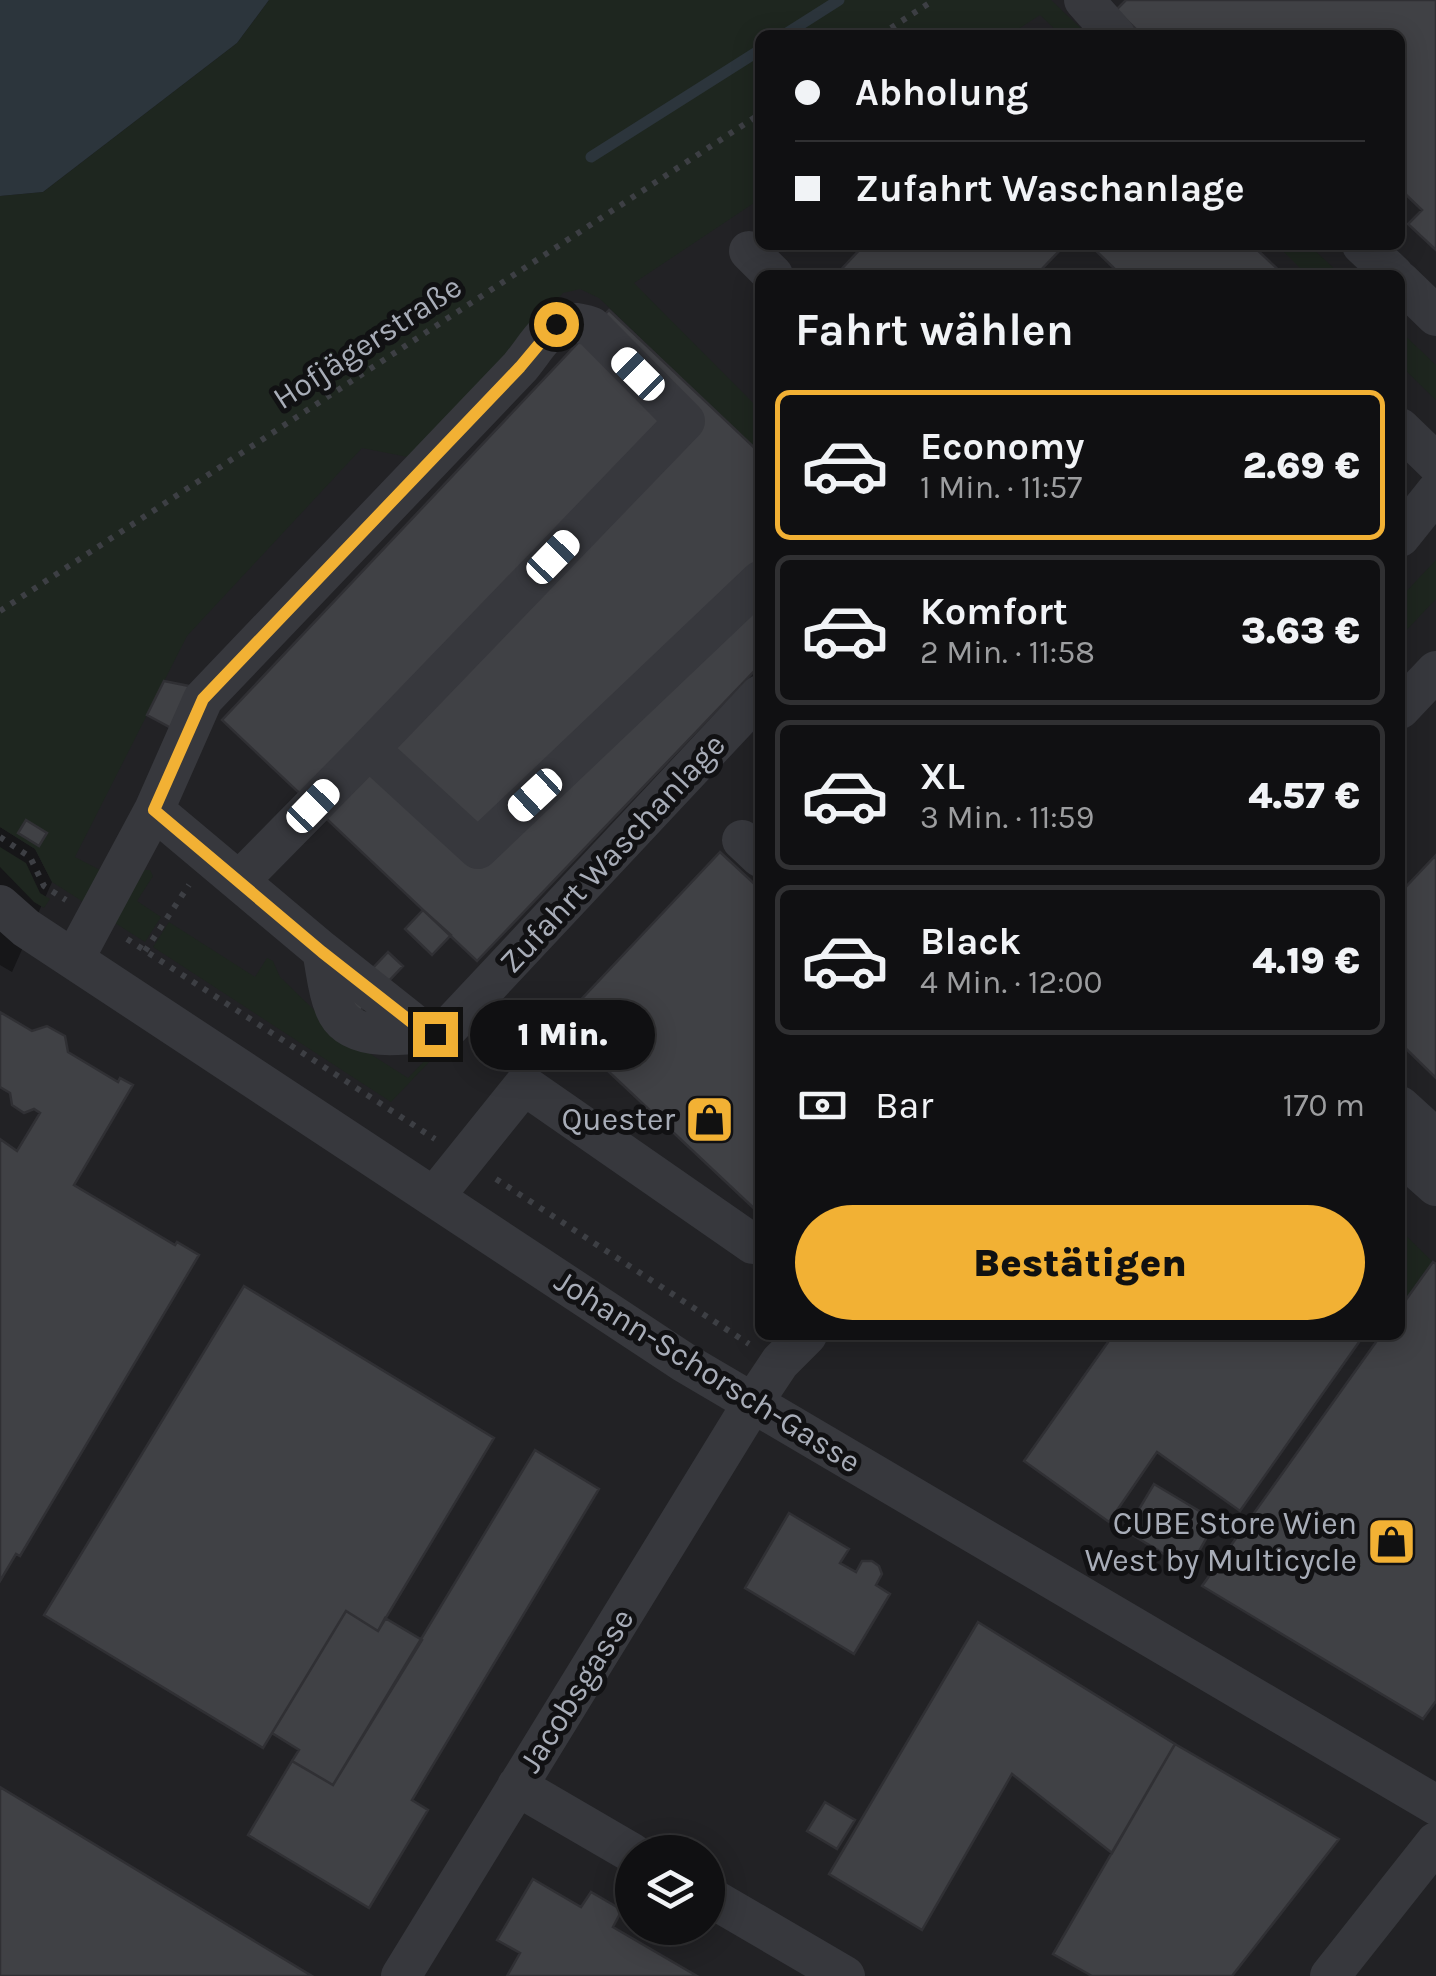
<!DOCTYPE html>
<html lang="de">
<head>
<meta charset="utf-8">
<style>
	:root { --surface:#101012; --page:#1e1e20; --text:#f1f3f6; --muted:#9c9d9f; --line:#303032; --accent:#f2b134 }
	body { margin:0; font-family:Karla,sans-serif; background:var(--page); color:var(--text); height:100vh; display:flex; flex-direction:column; font-size:38px; white-space:nowrap }
	* { box-sizing:border-box; margin:0 }
	p { font-size:32px; color:var(--muted) }
	.icon { flex:none; width:55px; height:55px; fill:none; stroke:currentColor; stroke-width:2; stroke-linecap:round; stroke-linejoin:round }
	.map { position:relative; flex:1; overflow:hidden }
	.side { position:absolute; left:755px; top:270px; width:650px; height:1070px; display:flex; flex-direction:column; background:var(--surface); border-radius:15px; box-shadow:0 5px 25px #0003,0 0 0 2px var(--line) }
	.side>* { flex:none }
	.banner { position:absolute; left:755px; top:30px; width:650px; height:220px; border-radius:15px; box-shadow:0 5px 25px #0003,0 0 0 2px var(--line); display:grid; align-content:center; height:220px; padding:0 40px; background:var(--surface) }
	.controls { position:absolute; left:615px; top:1835px; display:grid; gap:20px }
	.controls a { display:grid; place-items:center; width:110px; height:110px; border-radius:50%; background:var(--surface); box-shadow:0 5px 25px #0003,0 0 0 2px var(--line); font-size:50px }
	.end { position:absolute; width:45px; height:45px; margin:-22px; border:12px solid #f2b134; background:#111; box-shadow:0 0 0 5px #111 }
	.from { border-radius:50% }
	.bubble { position:absolute; height:70px; border-radius:35px; background:var(--surface); box-shadow:0 5px 25px #0003,0 0 0 2px var(--line); font-size:32px; font-weight:800; line-height:70px; text-align:center }
	.car { position:absolute; width:30px; height:60px; margin:-30px -15px; border-radius:12px; box-shadow:0 0 8px 2px #0007; background:linear-gradient(#fff 24%,#345 0 40%,#fff 0 76%,#345 0 86%,#fff 0) }
	.banner b { display:flex; align-items:center; gap:35px; height:95px; font-size:38px }
	.banner b+b { border-top:2px solid var(--line) }
	.banner i { width:25px; height:25px; background:var(--text) }
	ul { padding:0; list-style:none }
	li { display:flex; align-items:center; gap:30px; height:150px; margin:0 20px 15px; padding:0 20px; border:5px solid var(--line); border-radius:15px }
	li div { flex:1 }
	li b { display:block; font-size:38px }
	li em { font-style:normal; font-weight:800 }
	li.on { border-color:var(--accent) }
	li>.icon { width:90px; height:90px; stroke-width:1.5 }
	h2 { padding:0 40px; font-size:45px; line-height:120px }
	.pay { display:flex; align-items:center; gap:25px; height:110px; padding:0 40px; font-size:38px }
	.pay p { margin-inline-start:auto }
	.action { display:flex; gap:20px; margin-top:auto; padding:20px 40px }
	.action a { flex:1; height:115px; border-radius:60px; background:var(--accent); color:#111; font-size:40px; font-weight:800; line-height:115px; text-align:center }
	.map>svg:first-child { display:block }
	.built { fill:#222225; fill-rule:evenodd }
	.green { fill:#1e261f }
	.water { fill:#2c353c }
	.lines { fill:none; stroke-linecap:round; stroke-linejoin:round }
	.stream { stroke:#2c353c; stroke-width:11 }
	.building { fill:#404145; stroke:#303034; stroke-width:2.5 }
	.path { stroke:#3d3f44; stroke-width:6; stroke-dasharray:5 8; stroke-linecap:butt }
	.minor { stroke:#37383d; stroke-width:40 }
	.route { stroke:#f2b134; stroke-width:12 }
	.labels { text-anchor:middle; stroke-width:10; stroke-linejoin:round; paint-order:stroke }
	.street-label { font-size:32px; fill:#a8adb8; stroke:#111113 }
	.poi-label { font-size:32px; fill:#a8adb8; stroke:#111113; text-anchor:end }
</style>
</head>
<body>
<div class="map">
<svg width="1436" height="1976" viewBox="0 0 1436 1976">
	<rect width="100%" height="100%" fill="#161618"/>
	<!-- built -->
	<path class="built" d="M1005,0H1436V1976H0V965L12,972L52,882L35,849L0,827V660L760,161V245H1400V35H952ZM760,275H1400V1335H760ZM632,1852H708V1928H632Z"/>
	<!-- green -->
	<path class="green" d="M269,0H1051L1088,35H1061L1040,15L1009,35H760V199L634,283L760,410V453L599,298L580,289L563,293L489,375L408,457L362,448L187,636L75,857L102,871L85,903L52,882L35,849L0,827V196L43,192L237,43Z
		M1277,245H1309L1341,275H1307Z
		M1400,331L1436,365V400L1400,365Z
		M1436,560V599L1400,637V598Z
		M760,709V714L391,1102L153,947L169,922L255,977L267,958L273,961L280,977L339,1034L408,1078Z
		M0,847L26,863L40,893L50,899L44,908L34,902L0,867Z
		M144,870H150L153,876L137,901L161,917L145,942L115,923Z
		M1400,1230L1433,1262L1400,1308Z"/>
	<!-- water -->
	<path class="water" d="M0,0H269L237,43L43,192L0,196Z"/>
	<g class="lines">
		<!-- stream -->
		<path class="stream" d="M784,35L839,0
			M591,157L760,50"/>
	</g>
	<!-- building -->
	<path class="building" d="M1126,0H1436V250L1408,224L1422,210L1400,189V35H1142L1116,10Z
		M864,245H1065L1036,275H836Z
		M1090,245H1252L1284,275H1121Z
		M609,310L760,453V665L477,961L222,720Z
		M164,681L194,687L173,729L147,715Z
		M26,820L47,833L39,846L18,833Z
		M720,852L760,889V1214L558,1024Z
		M1436,855V1078L1400,1043V893Z
		M423,910L451,935L432,955L405,929Z
		M388,952L403,966L349,1023L334,1009Z
		M0,1012L32,1031L47,1026L65,1036L68,1052L118,1082L120,1078L133,1085L74,1185L175,1245L177,1242L199,1255L20,1556L16,1554L0,1581V1139L17,1151L40,1113L34,1109L24,1113L12,1105L10,1093L0,1087Z
		M1433,1262L1436,1264V1701L1423,1719L1202,1586L1381,1335H1400V1308Z
		M244,1286L494,1438L378,1631L346,1611L263,1748L44,1615Z
		M1113,1335H1364L1240,1511L1157,1452L1109,1522L1024,1461Z
		M535,1450L599,1489L412,1800L428,1810L369,1908L248,1835L292,1761L333,1785Z
		M1154,1484L1216,1521L1189,1569L1126,1531Z
		M789,1513L849,1549L840,1563L856,1572L862,1561H872L879,1566L882,1574L876,1585L890,1594L854,1654L745,1588Z
		M346,1611L378,1631L385,1618L422,1640L333,1785L292,1761L299,1750L272,1733Z
		M978,1622L1175,1744L1112,1853L1012,1774L922,1930L829,1874Z
		M1175,1744L1339,1839L1232,1976H1092L1053,1954Z
		M0,1787L312,1976H0Z
		M825,1802L855,1820L837,1849L807,1831Z
		M533,1879L581,1907L591,1892L622,1910L613,1927L697,1976H507L520,1953L497,1940Z"/>
	<g class="lines">
		<!-- path -->
		<path class="path" d="M880,35L934,0
			M0,611L760,114
			M0,837L30,857L44,886L66,900
			M127,939L435,1139
			M145,951L189,885
			M496,1179L749,1344"/>
		<!-- minor -->
		<path class="minor" d="M1084,0L1115,35
			M1362,245L1394,275
			M749,251L773,275
			M1400,281L1436,316
			M1400,428L1436,463
			M1400,537L1436,492
			M1400,709L1436,671
			M154,810L203,699L520,367C543,339 552,312 592,327L685,421L369,749L478,849L760,581
			M742,840L760,857
			M239,881L369,749
			M0,905L26,928L685,1363L1436,1805
			M322,951L424,1032L435,1034L449,1027L760,695
			M322,951C326,969 327,989 334,1006C346,1041 395,1037 424,1032
			M74,959L154,810L322,951L336,974
			M1400,1106L1436,1139
			M1400,1154L1436,1186
			M434,1197L524,1085L753,1244
			M517,1786L632,1853
			M708,1896L845,1976
			M401,1976L752,1404L780,1362L807,1335
			M1330,1976L1436,1842"/>
	</g>
	<g class="lines">
		<!-- route -->
		<path class="route" d="M435,1034L424,1032L322,952L154,810L203,699L520,367L556,324"/>
	</g>
	<!-- icons -->
	<defs>
		<symbol id="shop-square" viewBox="-11 -11 22 22"><rect x="-9" y="-9" width="18" height="18" rx="4" fill="#f2b134" stroke="#111113"/><path d="M-5-2.5h2.3a2.7 3.5 0 0 1 5.4 0H5L5.5 6h-11ZM-1.5-2.5h3a1.5 2.3 0 0 0-3 0Z" fill="#111"/></symbol>
	</defs>
	<g fill-rule="evenodd">
		<use href="#shop-square" x="682" y="1092" width="55" height="55"/>
		<use href="#shop-square" x="1364" y="1514" width="55" height="55"/>
	</g>
	<g class="labels">
		<!-- street labels -->
		<g class="street-label">
			<text transform="translate(367 342) rotate(-33)" y="11">Hofjägerstraße</text>
			<text transform="translate(612 853) rotate(-47)" y="11">Zufahrt Waschanlage</text>
			<text transform="translate(708 1371) rotate(32)" y="11">Johann-Schorsch-Gasse</text>
			<text transform="translate(576 1690) rotate(-58)" y="11">Jacobsgasse</text>
		</g>
		<!-- poi labels -->
		<g class="poi-label">
			<text x="675" y="1130">Quester</text>
			<text x="1357" y="1534">CUBE Store Wien<tspan x="1357" dy="37">West by Multicycle</tspan></text>
		</g>
	</g>
</svg>
<div class="controls">
<a><svg class="icon" aria-label="layers" viewBox="0 0 24 24"><path d="M12 4l9 5-9 5-9-5zM3 14l9 5 9-5"/></svg></a>
</div>
<i class="end from" style="left:556px;top:324px"></i>
<i class="end" style="left:435px;top:1034px"></i>
<div class="bubble" style="left:470px;top:1000px;width:185px">1 Min.</div>
<i class="car" style="left:638px;top:374px;rotate:315deg"></i>
<i class="car" style="left:553px;top:557px;rotate:44deg"></i>
<i class="car" style="left:535px;top:795px;rotate:227deg"></i>
<i class="car" style="left:313px;top:806px;rotate:44deg"></i>
<div class="banner">
<b><i class="from"></i>Abholung</b>
<b><i></i>Zufahrt Waschanlage</b>
</div>
<section class="side">
<h2>Fahrt wählen</h2>
<ul>
<li class="on"><svg class="icon" aria-label="car" viewBox="0 0 24 24"><path d="M5 17H2v-5l4-1 3-4h7l3 4 3 1v5h-3M9 17h6M6 11h13"/><circle cx="7" cy="17" r="2"/><circle cx="17" cy="17" r="2"/></svg><div><b>Economy</b><p>1 Min. · 11:57</p></div><em>2.69 €</em></li>
<li><svg class="icon" aria-label="car" viewBox="0 0 24 24"><path d="M5 17H2v-5l4-1 3-4h7l3 4 3 1v5h-3M9 17h6M6 11h13"/><circle cx="7" cy="17" r="2"/><circle cx="17" cy="17" r="2"/></svg><div><b>Komfort</b><p>2 Min. · 11:58</p></div><em>3.63 €</em></li>
<li><svg class="icon" aria-label="car" viewBox="0 0 24 24"><path d="M5 17H2v-5l4-1 3-4h7l3 4 3 1v5h-3M9 17h6M6 11h13"/><circle cx="7" cy="17" r="2"/><circle cx="17" cy="17" r="2"/></svg><div><b>XL</b><p>3 Min. · 11:59</p></div><em>4.57 €</em></li>
<li><svg class="icon" aria-label="car" viewBox="0 0 24 24"><path d="M5 17H2v-5l4-1 3-4h7l3 4 3 1v5h-3M9 17h6M6 11h13"/><circle cx="7" cy="17" r="2"/><circle cx="17" cy="17" r="2"/></svg><div><b>Black</b><p>4 Min. · 12:00</p></div><em>4.19 €</em></li>
</ul>
<div class="pay"><svg class="icon" aria-label="cash" viewBox="0 0 24 24"><path d="M3 7h18v10H3z"/><circle cx="12" cy="12" r="2"/></svg>Bar<p>170 m</p></div>
<div class="action"><a>Bestätigen</a></div>
</section>
</div>
</body>
</html>
